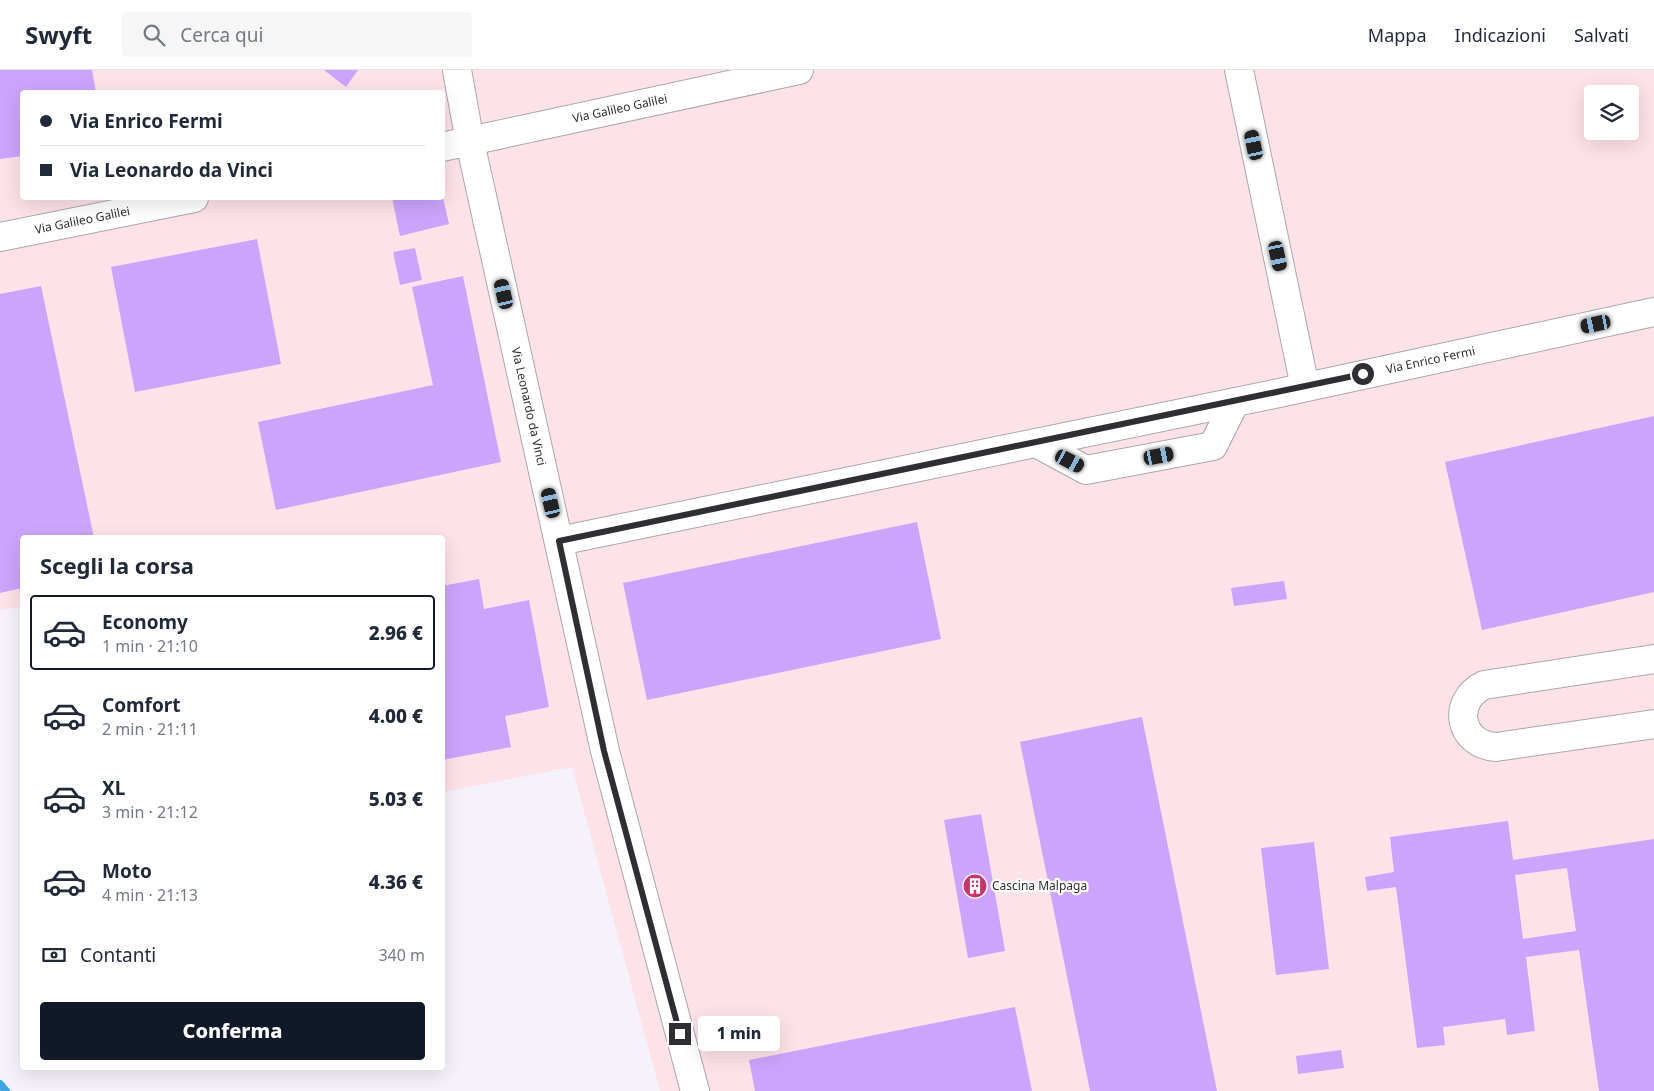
<!DOCTYPE html>
<html lang="it">
<head>
<meta charset="utf-8">
<style>
	:root { --surface:#fff; --page:#f6f6f7; --text:#1f2937; --muted:#747a83; --line:#e0e1e3; --accent:#111827 }
	body { margin:0; font-family:"Noto Sans",sans-serif; background:var(--page); color:var(--text); height:100vh; display:flex; flex-direction:column; font-size:19px; white-space:nowrap }
	* { box-sizing:border-box; margin:0 }
	p { font-size:16px; color:var(--muted) }
	.icon { flex:none; width:28px; height:28px; fill:none; stroke:currentColor; stroke-width:2; stroke-linecap:round; stroke-linejoin:round }
	.map { position:relative; flex:1; overflow:hidden }
	.side { position:absolute; left:20px; top:465px; width:425px; height:535px; display:flex; flex-direction:column; background:var(--surface); border-radius:5px; box-shadow:0 5px 20px #0002 }
	.side>* { flex:none }
	.top-card { position:absolute; left:20px; top:20px; width:425px; height:110px; border-radius:5px; box-shadow:0 5px 20px #0002; display:grid; align-content:center; height:110px; padding:0 20px; background:var(--surface) }
	.buttons { position:absolute; left:1584px; top:15px; display:grid; gap:10px }
	.buttons a { display:grid; place-items:center; width:55px; height:55px; border-radius:5px; background:var(--surface); box-shadow:0 5px 20px #0002; font-size:25px }
	.end { position:absolute; width:22px; height:22px; margin:-11px; border:6px solid #302e32; background:#fff; box-shadow:0 0 0 2px #fff }
	.from { border-radius:50% }
	.bubble { position:absolute; height:35px; border-radius:5px; background:var(--surface); box-shadow:0 5px 20px #0002; font-size:16px; font-weight:800; line-height:35px; text-align:center }
	.car { position:absolute; width:15px; height:30px; margin:-15px -8px; border-radius:6px; box-shadow:0 0 4px 1px #0007; background:linear-gradient(#222 24%,#8ab4d8 0 40%,#222 0 76%,#8ab4d8 0 86%,#222 0) }
	.top-card b { display:flex; align-items:center; gap:18px; height:48px; font-size:19px }
	.top-card b+b { border-top:1px solid var(--line) }
	.top-card i { width:12px; height:12px; background:var(--text) }
	ul { padding:0; list-style:none }
	li { display:flex; align-items:center; gap:15px; height:75px; margin:0 10px 8px; padding:0 10px; border:2px solid transparent; border-radius:5px }
	li div { flex:1 }
	li b { display:block; font-size:19px }
	li em { font-style:normal; font-weight:800 }
	li.selected { border-color:var(--accent) }
	li>.icon { width:45px; height:45px; stroke-width:1.5 }
	h2 { padding:0 20px; font-size:22px; line-height:60px }
	.pay { display:flex; align-items:center; gap:12px; height:55px; padding:0 20px; font-size:19px }
	.pay p { margin-inline-start:auto }
	.primary-button { display:flex; gap:10px; margin-top:auto; padding:10px 20px }
	.primary-button a { flex:1; height:58px; border-radius:5px; background:var(--accent); color:#fff; font-size:20px; font-weight:800; line-height:58px; text-align:center }
	header { display:flex; align-items:center; gap:30px; box-sizing:border-box; height:70px; padding:0 25px; background:var(--surface); border-bottom:1px solid var(--line) }
	header strong { font-size:24px }
	nav { display:flex; gap:28px; margin-inline-start:auto; font-size:18px }
	.search { width:350px; height:45px; background:var(--page); display:flex; align-items:center; gap:12px; box-sizing:border-box; padding:0 18px; border-radius:5px; color:var(--muted); font-size:19px }
	.map>svg:first-child { display:block }
	.industrial { fill:#fde2e7; fill-rule:evenodd }
	.lines { fill:none; stroke-linecap:round; stroke-linejoin:round }
	.stream { stroke:#40a6e3; stroke-width:8 }
	.building { fill:#cca4fc; fill-rule:evenodd }
	.minor-casing { stroke:#aaa6ae; stroke-width:30 }
	.minor { stroke:#fff; stroke-width:28 }
	.route { stroke:#302e32; stroke-width:6 }
	.labels { text-anchor:middle; stroke-width:4.5; stroke-linejoin:round; paint-order:stroke }
	.street-label { font-size:12px; fill:#302e32; stroke:#fff }
	.poi-label { font-size:12px; fill:#302e32; stroke:#fff; text-anchor:start }
</style>
</head>
<body>
<header>
<strong>Swyft</strong>
<div class="search"><svg class="icon" aria-label="search" viewBox="0 0 24 24"><circle cx="10" cy="10" r="6"/><path d="M15 15l6 6"/></svg>Cerca qui</div>
<nav><a>Mappa</a><a>Indicazioni</a><a>Salvati</a></nav>
</header>
<div class="map">
<svg width="1654" height="1021" viewBox="0 0 1654 1021">
	<rect width="100%" height="100%" fill="#f6f2fb"/>
	<!-- industrial -->
	<path class="industrial" d="M0,0H1654V1021H660L572,697L443,722L442,468H22V537L0,540ZM22,22H442V128H22ZM1592,24H1630V61H1592Z"/>
	<g class="lines">
		<!-- stream -->
		<path class="stream" d="M0,1014L6,1021"/>
	</g>
	<!-- building -->
	<path class="building" d="M0,0H92L96,22H22V86L0,89Z
		M324,0H358L346,17Z
		M392,128H443L449,154L400,166Z
		M257,169L281,294L135,322L111,197Z
		M415,178L422,210L400,215L393,182Z
		M463,206L501,392L276,440L258,352L433,315L412,217Z
		M41,216L94,468H22V518L0,523V224Z
		M1654,346V522L1482,560L1445,392Z
		M917,452L941,569L647,630L623,513Z
		M479,509L484,539L529,530L549,637L505,646L511,677L442,690V516Z
		M1284,511L1287,529L1234,536L1231,518Z
		M1142,647L1217,1021H1090L1020,672Z
		M981,744L1005,881L968,888L944,750Z
		M1508,751L1513,790L1654,769V1021H1599L1579,880L1526,887L1535,961L1507,965L1505,949L1443,957L1445,975L1417,978L1396,817L1367,821L1365,807L1394,802L1390,767ZM1567,798L1576,861L1523,869L1515,805Z
		M1314,772L1329,899L1276,905L1261,778Z
		M1015,937L1032,1021H755L749,990Z
		M1341,980L1344,998L1298,1004L1296,986Z"/>
	<g class="lines">
		<defs>
			<g id="minor">
				<path id="s1" d="M457,0L470,72L605,681L695,1021"/>
				<path d="M1239,0L1305,317"/>
				<path id="s2" d="M442,77L799,0"/>
				<path id="s3" d="M0,167L194,128"/>
				<path d="M1036,373L1086,400L1213,376L1235,332"/>
				<path id="s4" d="M559,471L1279,323L1654,242"/>
				<path d="M1654,589L1484,615C1451,631 1459,675 1496,677L1654,654"/>
			</g>
		</defs>
		<!-- minor casing -->
		<use href="#minor" class="minor-casing"/>
		<!-- minor -->
		<use href="#minor" class="minor"/>
	</g>
	<g class="lines">
		<!-- route -->
		<path class="route" d="M680,964L604,681L559,471L1363,304"/>
	</g>
	<!-- icons -->
	<defs>
		<symbol id="building-disc" viewBox="-11 -11 22 22"><circle r="9.5" fill="#c2366b" stroke="#fff"/><path d="M-4-6H4V6H1V3H-1V6H-4ZM-2.5-4.3h1.7v1.8h-1.7ZM.8-4.3h1.7v1.8H.8ZM-2.5-1h1.7V.8h-1.7ZM.8-1h1.7V.8H.8Z" fill="#fff"/></symbol>
	</defs>
	<g fill-rule="evenodd">
		<use href="#building-disc" x="961" y="802" width="28" height="28"/>
	</g>
	<g class="labels">
		<!-- street labels -->
		<g class="street-label">
			<text dy="4" stroke="none"><textPath href="#s2" startOffset="182">Via Galileo Galilei</textPath></text>
			<text dy="4" stroke="none"><textPath href="#s3" startOffset="84">Via Galileo Galilei</textPath></text>
			<text dy="4" stroke="none"><textPath href="#s4" startOffset="890">Via Enrico Fermi</textPath></text>
			<text dy="4" stroke="none"><textPath href="#s1" startOffset="344">Via Leonardo da Vinci</textPath></text>
		</g>
		<!-- poi labels -->
		<g class="poi-label">
			<text x="992" y="820">Cascina Malpaga</text>
		</g>
	</g>
</svg>
<div class="buttons">
<a><svg class="icon" aria-label="layers" viewBox="0 0 24 24"><path d="M12 4l9 5-9 5-9-5zM3 14l9 5 9-5"/></svg></a>
</div>
<i class="end from" style="left:1363px;top:304px"></i>
<i class="end" style="left:680px;top:964px"></i>
<div class="bubble" style="left:698px;top:946px;width:82px">1 min</div>
<i class="car" style="left:1254px;top:75px;rotate:348deg"></i>
<i class="car" style="left:1278px;top:186px;rotate:168deg"></i>
<i class="car" style="left:504px;top:224px;rotate:347deg"></i>
<i class="car" style="left:1596px;top:254px;rotate:258deg"></i>
<i class="car" style="left:1159px;top:386px;rotate:79deg"></i>
<i class="car" style="left:1070px;top:391px;rotate:118deg"></i>
<i class="car" style="left:551px;top:433px;rotate:347deg"></i>
<div class="top-card">
<b><i class="from"></i>Via Enrico Fermi</b>
<b><i></i>Via Leonardo da Vinci</b>
</div>
<section class="side">
<h2>Scegli la corsa</h2>
<ul>
<li class="selected"><svg class="icon" aria-label="car" viewBox="0 0 24 24"><path d="M5 17H2v-5l4-1 3-4h7l3 4 3 1v5h-3M9 17h6M6 11h13"/><circle cx="7" cy="17" r="2"/><circle cx="17" cy="17" r="2"/></svg><div><b>Economy</b><p>1 min · 21:10</p></div><em>2.96 €</em></li>
<li><svg class="icon" aria-label="car" viewBox="0 0 24 24"><path d="M5 17H2v-5l4-1 3-4h7l3 4 3 1v5h-3M9 17h6M6 11h13"/><circle cx="7" cy="17" r="2"/><circle cx="17" cy="17" r="2"/></svg><div><b>Comfort</b><p>2 min · 21:11</p></div><em>4.00 €</em></li>
<li><svg class="icon" aria-label="car" viewBox="0 0 24 24"><path d="M5 17H2v-5l4-1 3-4h7l3 4 3 1v5h-3M9 17h6M6 11h13"/><circle cx="7" cy="17" r="2"/><circle cx="17" cy="17" r="2"/></svg><div><b>XL</b><p>3 min · 21:12</p></div><em>5.03 €</em></li>
<li><svg class="icon" aria-label="car" viewBox="0 0 24 24"><path d="M5 17H2v-5l4-1 3-4h7l3 4 3 1v5h-3M9 17h6M6 11h13"/><circle cx="7" cy="17" r="2"/><circle cx="17" cy="17" r="2"/></svg><div><b>Moto</b><p>4 min · 21:13</p></div><em>4.36 €</em></li>
</ul>
<div class="pay"><svg class="icon" aria-label="cash" viewBox="0 0 24 24"><path d="M3 7h18v10H3z"/><circle cx="12" cy="12" r="2"/></svg>Contanti<p>340 m</p></div>
<div class="primary-button"><a>Conferma</a></div>
</section>
</div>
</body>
</html>
